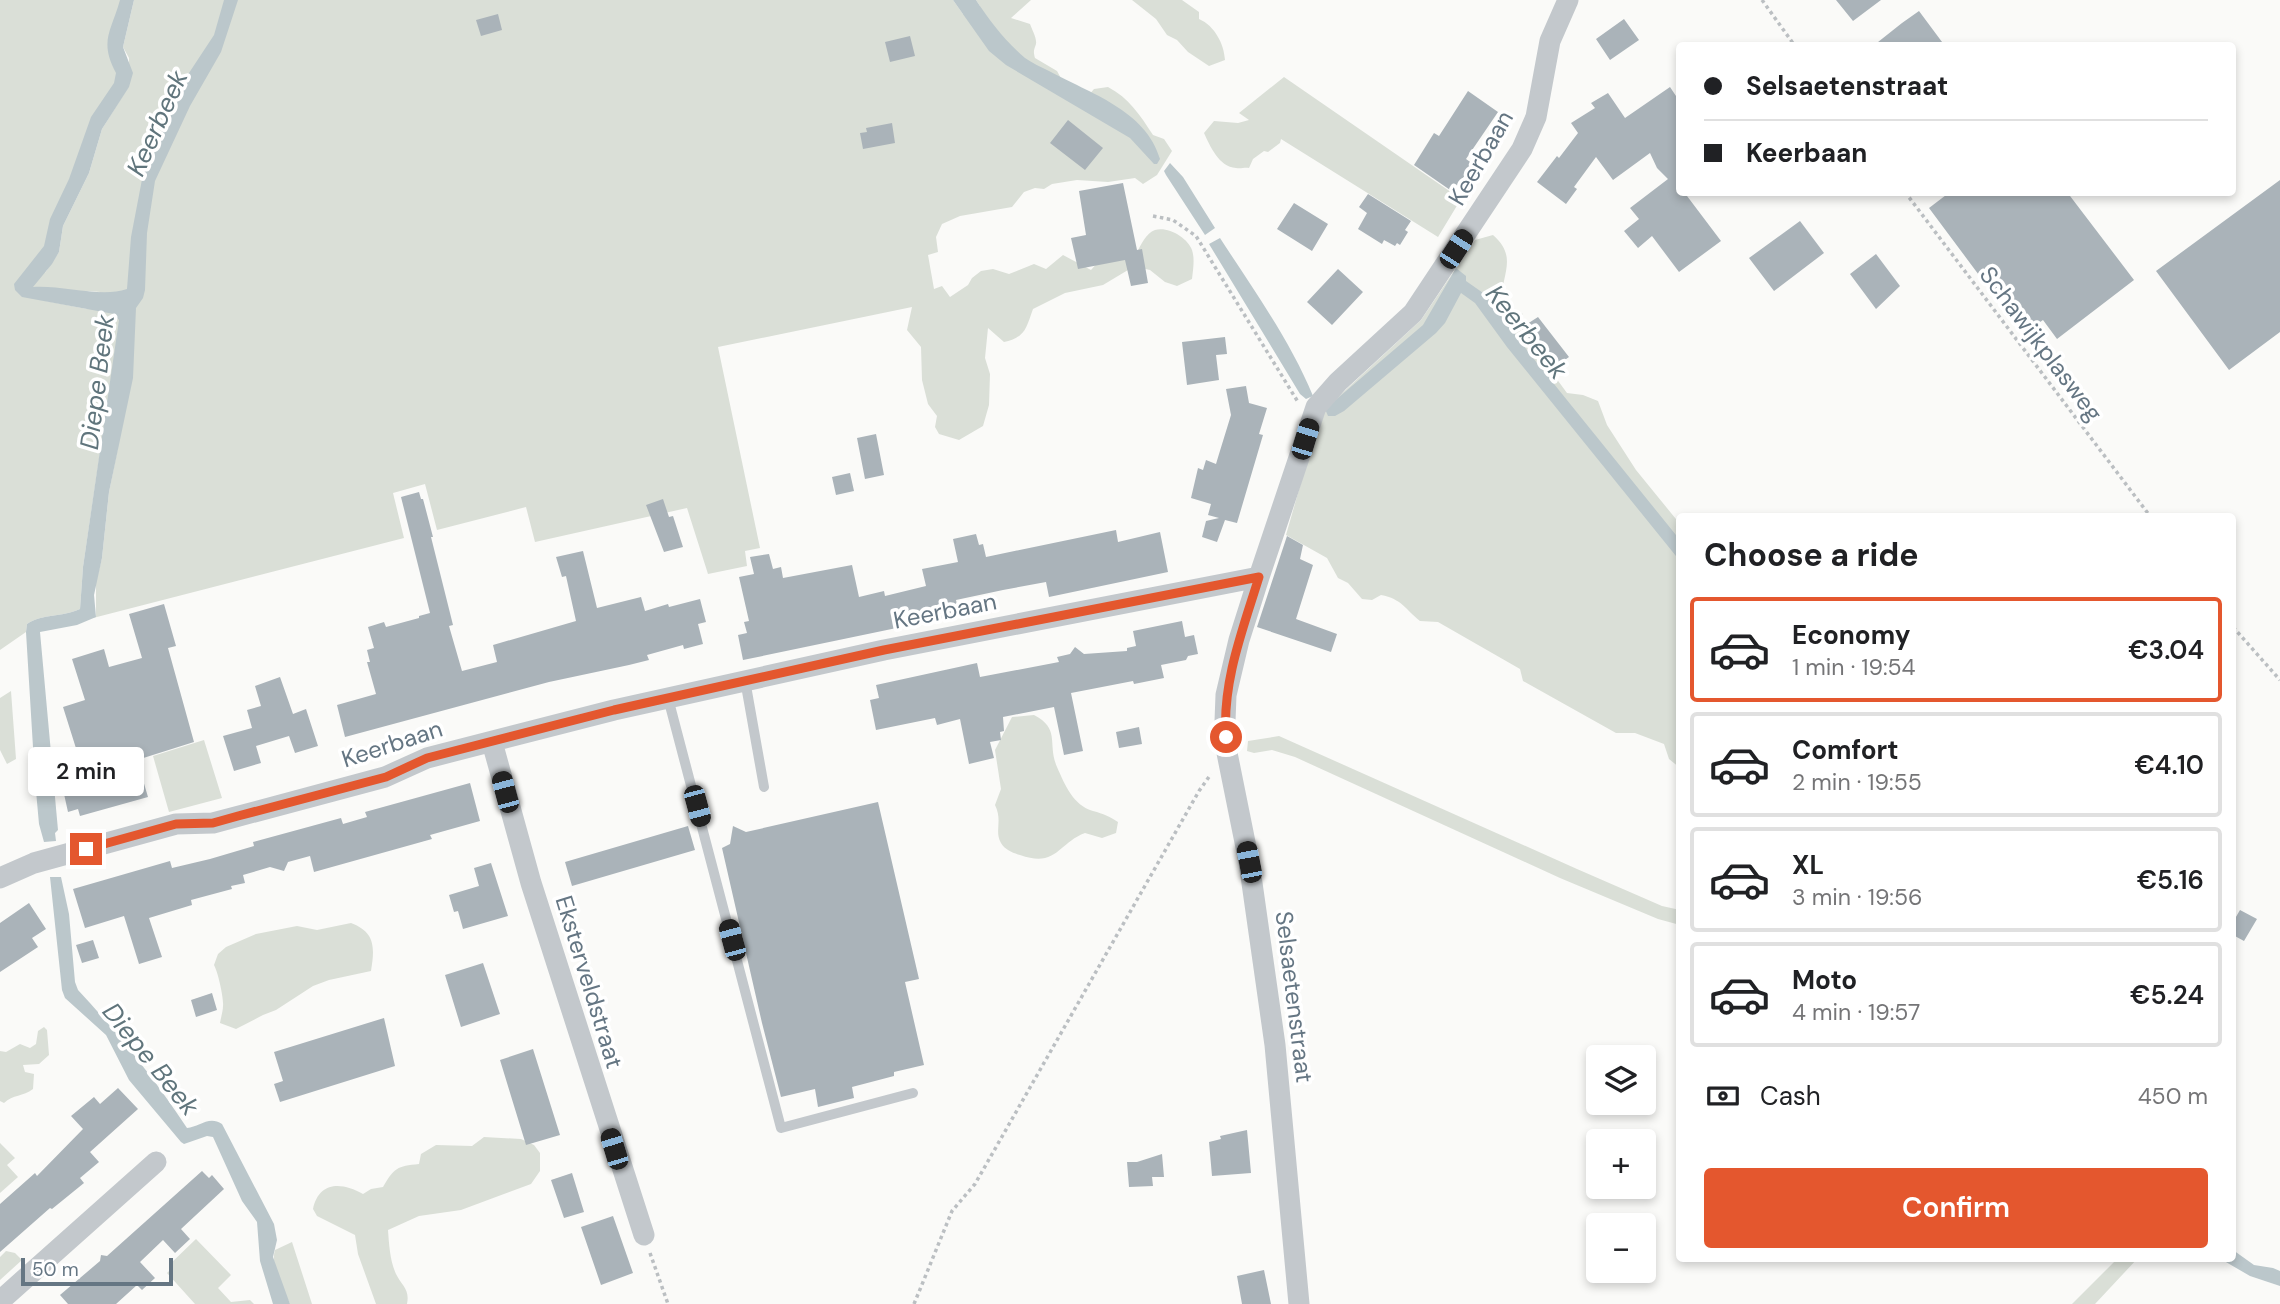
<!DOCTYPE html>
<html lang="en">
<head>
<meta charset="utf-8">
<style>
	:root { --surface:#fff; --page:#f6f6f6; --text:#202124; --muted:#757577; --line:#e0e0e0; --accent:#e4572e }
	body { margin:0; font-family:"DM Sans",sans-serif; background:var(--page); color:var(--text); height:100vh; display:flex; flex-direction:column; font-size:26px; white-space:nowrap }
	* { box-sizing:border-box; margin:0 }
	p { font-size:23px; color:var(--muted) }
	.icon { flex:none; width:38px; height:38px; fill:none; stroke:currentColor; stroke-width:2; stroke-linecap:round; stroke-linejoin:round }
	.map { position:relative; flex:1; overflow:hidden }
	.sheet { position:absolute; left:1676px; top:513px; width:560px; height:749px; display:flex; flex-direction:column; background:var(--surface); border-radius:7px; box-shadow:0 4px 10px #0003 }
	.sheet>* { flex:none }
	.top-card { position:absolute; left:1676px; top:42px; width:560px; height:154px; border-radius:7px; box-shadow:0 4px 10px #0003; display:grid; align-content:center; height:154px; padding:0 28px; background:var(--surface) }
	.tools { position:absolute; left:1586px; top:1045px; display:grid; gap:14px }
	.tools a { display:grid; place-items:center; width:70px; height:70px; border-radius:7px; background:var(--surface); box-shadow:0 4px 10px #0003; font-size:35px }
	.scale { position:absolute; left:21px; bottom:18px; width:152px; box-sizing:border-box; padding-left:7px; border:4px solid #657683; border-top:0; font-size:19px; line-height:24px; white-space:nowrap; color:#657683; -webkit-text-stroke:5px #fff; paint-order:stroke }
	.end { position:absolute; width:32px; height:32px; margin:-16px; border:9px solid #e4572e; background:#fff; box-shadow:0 0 0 4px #fff }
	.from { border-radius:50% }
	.bubble { position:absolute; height:49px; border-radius:7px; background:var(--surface); box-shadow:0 4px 10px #0003; font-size:23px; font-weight:600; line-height:49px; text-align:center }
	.car { position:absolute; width:21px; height:42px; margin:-21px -10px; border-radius:9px; box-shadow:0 0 5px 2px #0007; background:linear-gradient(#222 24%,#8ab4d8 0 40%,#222 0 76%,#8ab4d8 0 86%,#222 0) }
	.top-card b { display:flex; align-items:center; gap:24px; height:66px; font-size:26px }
	.top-card b+b { border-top:2px solid var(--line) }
	.top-card i { width:18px; height:18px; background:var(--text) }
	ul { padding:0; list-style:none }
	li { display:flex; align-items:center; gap:21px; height:105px; margin:0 14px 10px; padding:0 14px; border:4px solid var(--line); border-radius:7px }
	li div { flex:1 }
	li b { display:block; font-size:26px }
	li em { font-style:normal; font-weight:600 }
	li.on { border-color:var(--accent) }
	li>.icon { width:63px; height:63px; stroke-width:1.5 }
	h2 { padding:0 28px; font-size:32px; line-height:84px }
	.pay { display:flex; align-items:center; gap:18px; height:77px; padding:0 28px; font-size:26px }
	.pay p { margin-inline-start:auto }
	.button { display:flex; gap:14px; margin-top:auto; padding:14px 28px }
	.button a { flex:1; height:80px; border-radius:7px; background:var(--accent); color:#fff; font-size:28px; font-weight:600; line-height:80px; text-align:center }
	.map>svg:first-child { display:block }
	.green { fill:#dadfd7; fill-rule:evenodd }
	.water { fill:#bbc7cb }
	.building { fill:#aab3b9 }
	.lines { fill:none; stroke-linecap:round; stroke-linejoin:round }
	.path { stroke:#bbbfc2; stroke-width:3.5; stroke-dasharray:3.5 3.5; stroke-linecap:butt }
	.lane { stroke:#c3c8cc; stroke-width:10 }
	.street { stroke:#c3c8cc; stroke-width:21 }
	.route { stroke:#e4572e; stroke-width:9 }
	.labels { text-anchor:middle; stroke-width:7; stroke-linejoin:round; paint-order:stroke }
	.street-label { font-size:24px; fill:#657683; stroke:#fff }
	.water-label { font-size:26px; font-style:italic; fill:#60757c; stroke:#fff }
</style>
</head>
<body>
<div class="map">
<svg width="2280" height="1304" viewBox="0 0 2280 1304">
	<rect width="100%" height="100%" fill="#fafaf8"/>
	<!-- green -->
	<path class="green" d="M0,0H132C127,20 116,43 127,61L62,220L45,273L59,252L63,226L89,173L102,129L129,86V58L123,47L134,0H953L963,14L980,6L976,0H1031L1011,18L1030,24C1032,30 1037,38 1036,44C1034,50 1033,51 1035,58L1057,71L1063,82L1088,96L1094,89L1108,87C1129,98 1140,115 1153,135L1164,139L1172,151L1157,175L1143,184L1135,178L1108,182L1077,180L1052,184L1044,189L1035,188L1024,192L1012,207L960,216L942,224L936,237L938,252L928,255L934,289L942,286L950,297L968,285L972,278L981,271L993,269L1009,274L1034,264L1046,269L1063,255L1091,270L1099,261L1137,252C1141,245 1146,233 1155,230C1168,226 1188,238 1192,250C1195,259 1193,270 1192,279L1177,286L1165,282L1150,270L1141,268L1128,270L1103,285L1065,293L1033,309C1026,328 1026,337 1004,342L988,328L985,358L990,374L989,405L983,426L959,440L939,434L935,427L937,416L928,404L922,380L921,347L907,330L912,307L718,347L760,548L745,551L747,566L708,574L687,508L535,542L526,507L437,530L425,484L393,493L404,538L93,618L96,616V582L102,558L109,492L118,447L110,385L83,567L80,609C60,618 44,613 27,624L26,632L0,650ZM89,291L100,292L87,309L46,301Z
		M1132,0H1182L1199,12V19C1215,26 1224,44 1225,60L1209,66L1188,52L1177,40L1167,35L1156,19Z
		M1284,77L1461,199L1438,237L1281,139L1280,143L1268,152L1264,151L1253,159L1249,168C1245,167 1241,169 1236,168C1219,167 1210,146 1204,133L1214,121L1238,123L1249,120L1239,113Z
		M1493,235C1518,257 1502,273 1501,302L1523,314L1517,325L1567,393L1583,395L1598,401L1607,425L1636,470L1680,524V768L1669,759L1664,744L1635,733H1616L1523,681L1520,669L1438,622L1420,621C1405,609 1402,599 1381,595L1372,600L1362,599L1348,583L1338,578L1327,558L1286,535L1318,423L1325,409L1421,320L1475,240Z
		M11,691L16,759L7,764L0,750V698Z
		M1034,715C1061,729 1047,744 1057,767C1065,785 1073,805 1093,811C1104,814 1109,816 1118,822L1116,833L1102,838L1085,833C1058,843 1057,868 1020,855C1013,853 1005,850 1001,843C994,831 1003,821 995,805L1001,789L995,750L1012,717Z
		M1279,736L1577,869L1662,906L1680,910V925L1658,919L1560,878L1295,757L1272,750L1254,753L1247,751L1248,741Z
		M204,740L222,798L169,812L153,756Z
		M351,923C375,932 375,947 371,971L329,980L313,986L276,1010L263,1015L236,1029L220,1023C221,1017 223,1011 223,1006C224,999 218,972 214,965L218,954L226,947L256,934L297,926L317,930Z
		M44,1027L47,1030L49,1055L39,1064L23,1065L25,1072L34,1074L33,1089C23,1097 13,1094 4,1103L0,1101V1051L6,1052L20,1044L30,1048L36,1044L38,1031Z
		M484,1137L521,1139L534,1145L540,1153V1171L531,1184L461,1210L419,1216L388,1230C389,1244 390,1261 396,1274C402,1286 410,1289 407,1304H376L358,1254L355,1235L317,1216L313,1209C319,1181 342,1182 363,1194L371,1189L383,1187C394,1168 397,1166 419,1164L421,1154L436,1145L472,1146Z
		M0,1143L15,1158L7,1165L18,1177L0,1193Z
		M196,1239L231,1275L218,1288L231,1302L250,1300L254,1304H195L167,1273L172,1268L169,1265Z
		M292,1242L312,1304H290C283,1288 270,1266 275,1250Z
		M6,1251L15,1253L22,1260L0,1280V1257Z
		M2118,1258H2138L2095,1304H2072Z"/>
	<!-- water -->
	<path class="water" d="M120,0H134L123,47L133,73L129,87L102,129L89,173L63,226L59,252L52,264L33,287C63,285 101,298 127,289L131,237L144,169L187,76L214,35L224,0H238L221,52L190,106L155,181L147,233L145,290L143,298L136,308L133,378L109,492L102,558L94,595L96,617L77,625L40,632L58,830L55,833L56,841L44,842L39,824L35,780L26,632L27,624C44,613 60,618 80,609L83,567L119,320L114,314L22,297L15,290L14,284L44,246L50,219L69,179L91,117L114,83L116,73C99,41 111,32 120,0Z
		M953,0H976C990,21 1005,41 1025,58C1032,63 1041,67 1049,71C1089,93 1146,110 1160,159L1157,164H1154L1130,138L1006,65L989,51Z
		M1170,163L1183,177L1215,228L1205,235L1166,175L1164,171Z
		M1220,238C1253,289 1290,340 1313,396L1306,399L1300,394L1209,244Z
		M1456,268L1466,276V281L1486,295L1529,353L1680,540V561L1507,347L1475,303L1461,293L1445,323L1436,333L1344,411L1335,416H1328L1325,409L1423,325Z
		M50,877H61L69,914L75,982L78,990C117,1032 155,1079 187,1128C199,1127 209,1115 222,1124L274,1224L277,1240L273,1257L290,1304H273L260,1261L257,1222L242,1201L213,1137L207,1136L184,1144L181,1142L129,1080L106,1035L65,998L62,990Z
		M2233,1250L2254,1265L2273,1268L2280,1271V1286L2250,1276L2219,1258H2233Z"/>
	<!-- building -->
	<path class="building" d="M1836,0H1881L1853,21Z
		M1919,11L1945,46H1873L1902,23Z
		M498,14L502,30L481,36L476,20Z
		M1624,19L1639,40L1610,60L1596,39Z
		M910,36L915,56L890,62L885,42Z
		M1670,87L1680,102V192H1684L1721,241L1679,272L1652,236L1638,248L1624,231L1639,219L1630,208L1668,179L1657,168L1650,153L1613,180L1596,157L1574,187L1577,189L1566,204L1537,182L1557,156L1559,158L1578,133L1571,123L1595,108L1591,103L1608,93L1625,118Z
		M1468,91L1498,112L1466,159L1473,164L1453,192L1414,165L1434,133L1439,136Z
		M1068,120L1103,148L1085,170L1050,143Z
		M892,123L895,143L863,149L860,133L867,132L866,128Z
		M2280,180V332L2229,370L2156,271Z
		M1123,183L1137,250L1142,249L1148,283L1131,286L1125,260L1078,269L1071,238L1086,235L1079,191Z
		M1950,192H2067L2134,280L2057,339L2043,320L2033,327L2011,298L2002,306L1929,208Z
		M1368,194L1411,221L1405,230L1408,232L1400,245L1397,243L1395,246L1384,240L1382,244L1358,229L1367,213L1359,207Z
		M1294,203L1328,224L1312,251L1277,229Z
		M1800,221L1824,253L1774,291L1749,258Z
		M1876,254L1900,286L1876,309L1850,274Z
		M1338,269L1363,292L1332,325L1307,302Z
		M1538,317L1569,357L1552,369L1521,328Z
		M1225,337L1227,354L1216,355L1219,380L1187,385L1182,342Z
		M1246,386L1249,403L1267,408L1259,434L1263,435L1237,523L1225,520L1217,542L1202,537L1206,521L1219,518L1208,515L1211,504L1191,498L1198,468L1203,470L1206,460L1216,464L1219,454L1231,415L1226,389Z
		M876,434L884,475L865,479L857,438Z
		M850,473L854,491L836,495L832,477Z
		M419,492L421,499H423L433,537H431L453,625L449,626L462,671L497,662L493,645L576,621L566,576L562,577L556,557L583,551L597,608L641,597L645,611L668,604L669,607L700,599L706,622L698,624L703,644L684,649L683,645L647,655L649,660L629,665L549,682L345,737L337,705L376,694L367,662H370L367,650L374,648L368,627L384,622L386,627L419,618V616L430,613L401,497Z
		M663,499L669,517L673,516L683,547L664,552L646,505Z
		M1116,530L1118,542L1160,532L1168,572L1049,597L1046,582L1003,590L956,600L959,615L743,660L738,635L747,633L744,622L749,621L739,577L754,574L750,557L769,554L773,569L781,567L783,578L852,565L859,597L884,591L885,596L926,586L922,569L958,562L953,539L976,534L979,545L983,544L986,557Z
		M1287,536L1303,545L1300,559L1313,565L1296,619L1337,634L1331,652L1257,627Z
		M164,604L176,646L168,648L194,742L137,760L148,797L80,816L78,809L68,812L58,767L80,761L63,707L85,700L72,659L104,649L109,667L142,658L129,614Z
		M1182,621L1185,637L1194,635L1198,654L1188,656L1186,660L1161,665L1164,678L1134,684L1133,681L1071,693L1083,751L1064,755L1054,707L1003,717L1004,731L1000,732L1001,740L990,742L994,758L969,764L960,719L937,725L935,718L876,730L870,700L879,698L876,685L977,663L980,677L1059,662L1057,657L1070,654L1075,647L1084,654L1127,651V648L1136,646L1133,631Z
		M280,677L293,714L306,709L318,746L295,753L289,736L256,746L261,763L234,771L223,736L252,728L247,710L261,706L255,686Z
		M1139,727L1142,744L1119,748L1116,732Z
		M470,783L480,821L430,835L432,839L314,872L310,856L288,862L284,871L270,867L243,875L245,883L231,886L232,889L191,900L192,905L149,918L162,957L139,964L124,916L85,928L73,889L170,861L172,868L210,859L254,846L253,842L341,818L343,824L367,817L365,812Z
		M878,802L919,979L905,982L924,1065L894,1072V1076L852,1087L854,1098L818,1107L815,1089L781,1097L762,1023L722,848L730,844L733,826L746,832Z
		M688,826L695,850L572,886L565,862Z
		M491,863L508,916L463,929L458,911L454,912L449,895L479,886L474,868Z
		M29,903L46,929L32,938L38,947L0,972V923Z
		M2240,910L2257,919L2244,941L2233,935V922Z
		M93,940L99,958L82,963L76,945Z
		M483,963L500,1014L461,1027L445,975Z
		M212,993L217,1010L196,1017L191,1000Z
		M384,1018L395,1066L280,1102L274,1084L283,1081L274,1052Z
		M533,1049L560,1135L526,1145L500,1060Z
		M118,1088L138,1109L90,1152L99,1162L80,1178L84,1183L52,1209L50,1208L0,1252V1204L35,1173L37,1176L83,1129L71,1116L94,1097L100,1104Z
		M1247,1130L1251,1173L1212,1176L1209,1142L1221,1139L1220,1136Z
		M1162,1154L1164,1177H1152L1153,1186L1129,1187L1127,1162H1137Z
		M202,1171L209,1178L212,1175L224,1189L181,1229L190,1239L175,1253L163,1240L140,1262L155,1278L142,1290L137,1285L116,1304H68L60,1295L100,1261L101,1255L107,1256Z
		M572,1173L584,1212L564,1218L551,1180Z
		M613,1216L633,1273L601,1285L581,1227Z
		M1264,1270L1271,1304H1242L1237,1276Z"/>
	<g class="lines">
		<!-- path -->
		<path class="path" d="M1762,0L1795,46
			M1905,192L2150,516
			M1153,216L1173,220L1196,236L1298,402
			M2233,627L2280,680
			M650,1253L668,1304
			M914,1304L952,1211L975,1184L1199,791L1211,774"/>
		<!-- lane -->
		<path class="lane" d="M745,680L764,787
			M668,698L781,1128L913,1093"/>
		<!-- street -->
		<path class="street" d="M492,742L531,883L644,1235
			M0,878L34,863L176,824L213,823L385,777L427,758L614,710L884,650L1259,577
			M0,1301L156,1162
			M1299,1304L1275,1045L1249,862L1227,753L1225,721L1226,695L1239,640L1259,577L1316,407L1338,382L1413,313L1522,149L1536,117L1550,41L1568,0"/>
	</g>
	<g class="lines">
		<!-- route -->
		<path class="route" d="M86,849L176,824L213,823L238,816L386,777L427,758L614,710L884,650L1259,577C1243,629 1222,682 1226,737"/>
	</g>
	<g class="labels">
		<!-- street labels -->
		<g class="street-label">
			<text transform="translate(1481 158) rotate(-60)" y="8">Keerbaan</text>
			<text transform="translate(2041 344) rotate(53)" y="8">Schawijkplasweg</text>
			<text transform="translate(945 611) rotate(-11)" y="8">Keerbaan</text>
			<text transform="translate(392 744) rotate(-18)" y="8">Keerbaan</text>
			<text transform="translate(589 982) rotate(73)" y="8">Eksterveldstraat</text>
			<text transform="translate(1294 997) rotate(83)" y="8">Selsaetenstraat</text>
		</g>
		<!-- water labels -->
		<g class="water-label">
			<text transform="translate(157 123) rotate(-66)" y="9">Keerbeek</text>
			<text transform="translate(1527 332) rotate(51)" y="9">Keerbeek</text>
			<text transform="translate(97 382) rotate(-83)" y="9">Diepe Beek</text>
			<text transform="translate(151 1059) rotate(51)" y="9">Diepe Beek</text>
		</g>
	</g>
</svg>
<div class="tools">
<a><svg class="icon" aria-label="layers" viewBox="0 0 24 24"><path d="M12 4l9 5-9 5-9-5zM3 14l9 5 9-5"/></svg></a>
<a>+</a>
<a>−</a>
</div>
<div class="scale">50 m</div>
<i class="end from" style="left:1226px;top:737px"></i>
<i class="end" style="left:86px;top:849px"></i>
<div class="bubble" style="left:28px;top:747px;width:116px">2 min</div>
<i class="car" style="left:1456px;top:249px;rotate:33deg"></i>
<i class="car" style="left:1305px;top:439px;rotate:17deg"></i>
<i class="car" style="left:505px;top:792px;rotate:345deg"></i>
<i class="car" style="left:697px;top:806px;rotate:165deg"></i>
<i class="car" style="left:1249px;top:862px;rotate:349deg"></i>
<i class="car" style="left:732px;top:940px;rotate:345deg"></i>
<i class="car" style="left:614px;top:1149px;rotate:343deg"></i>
<div class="top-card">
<b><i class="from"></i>Selsaetenstraat</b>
<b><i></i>Keerbaan</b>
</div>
<section class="sheet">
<h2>Choose a ride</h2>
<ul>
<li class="on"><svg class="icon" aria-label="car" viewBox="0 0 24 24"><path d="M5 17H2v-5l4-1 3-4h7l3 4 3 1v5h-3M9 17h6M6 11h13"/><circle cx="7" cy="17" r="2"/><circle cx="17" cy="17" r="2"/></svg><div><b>Economy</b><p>1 min · 19:54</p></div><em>€3.04</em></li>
<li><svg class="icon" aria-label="car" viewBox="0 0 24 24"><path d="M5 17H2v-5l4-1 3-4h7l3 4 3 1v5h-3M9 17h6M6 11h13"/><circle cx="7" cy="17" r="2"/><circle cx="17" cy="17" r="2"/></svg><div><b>Comfort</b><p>2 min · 19:55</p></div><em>€4.10</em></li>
<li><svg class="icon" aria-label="car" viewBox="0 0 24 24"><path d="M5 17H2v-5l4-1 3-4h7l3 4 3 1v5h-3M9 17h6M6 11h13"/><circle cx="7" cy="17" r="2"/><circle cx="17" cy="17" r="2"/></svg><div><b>XL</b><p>3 min · 19:56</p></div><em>€5.16</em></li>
<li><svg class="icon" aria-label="car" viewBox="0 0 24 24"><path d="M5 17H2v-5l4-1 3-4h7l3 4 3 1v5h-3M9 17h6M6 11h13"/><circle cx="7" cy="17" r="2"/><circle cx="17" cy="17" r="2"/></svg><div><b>Moto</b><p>4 min · 19:57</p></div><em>€5.24</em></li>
</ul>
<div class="pay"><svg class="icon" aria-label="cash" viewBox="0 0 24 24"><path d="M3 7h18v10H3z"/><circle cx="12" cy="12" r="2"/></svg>Cash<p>450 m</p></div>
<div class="button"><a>Confirm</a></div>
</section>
</div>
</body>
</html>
